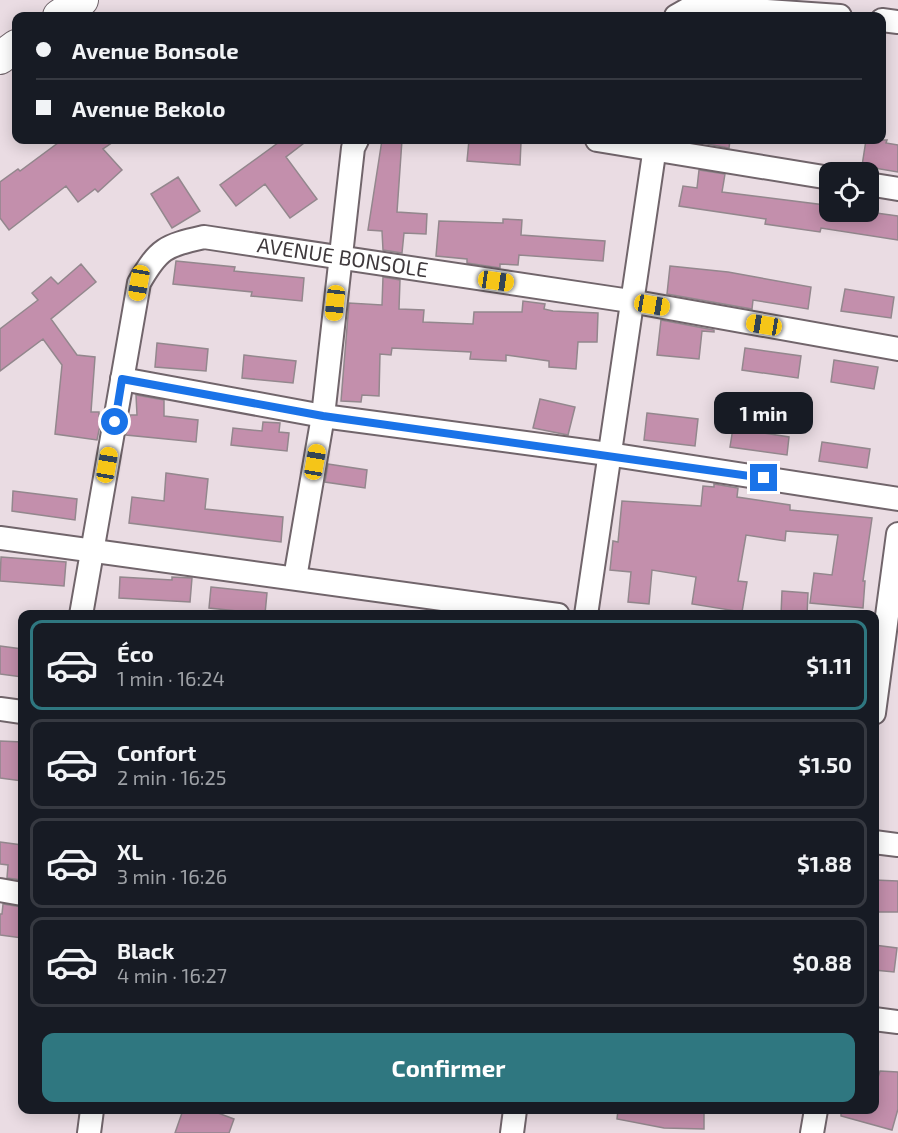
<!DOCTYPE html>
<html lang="fr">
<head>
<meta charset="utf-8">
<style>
	:root { --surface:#171b24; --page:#20242c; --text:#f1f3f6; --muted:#9ea1a6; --line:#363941; --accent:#2f7780 }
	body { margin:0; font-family:"Exo 2",sans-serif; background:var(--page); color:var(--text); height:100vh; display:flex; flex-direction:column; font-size:22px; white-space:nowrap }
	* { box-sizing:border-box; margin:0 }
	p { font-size:20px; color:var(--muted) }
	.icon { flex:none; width:33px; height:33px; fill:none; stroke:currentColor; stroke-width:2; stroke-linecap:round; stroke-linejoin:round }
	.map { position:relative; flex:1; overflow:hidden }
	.details { position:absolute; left:18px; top:610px; width:861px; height:504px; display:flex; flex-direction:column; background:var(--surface); border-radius:12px; box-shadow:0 3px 15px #0003 }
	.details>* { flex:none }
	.guide { position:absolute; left:12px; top:12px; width:874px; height:132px; border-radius:12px; box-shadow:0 3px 15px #0003; display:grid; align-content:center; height:132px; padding:0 24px; background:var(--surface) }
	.fabs { position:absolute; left:819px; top:162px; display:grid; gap:12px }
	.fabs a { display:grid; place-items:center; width:60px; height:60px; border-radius:12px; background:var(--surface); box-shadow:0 3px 15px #0003; font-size:30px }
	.end { position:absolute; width:27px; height:27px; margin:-14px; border:8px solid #1a73e8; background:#fff; box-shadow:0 0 0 3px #fff }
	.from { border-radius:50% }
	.bubble { position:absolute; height:42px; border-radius:12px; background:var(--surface); box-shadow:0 3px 15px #0003; font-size:20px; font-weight:700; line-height:42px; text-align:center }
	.car { position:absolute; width:18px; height:36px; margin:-18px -9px; border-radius:8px; box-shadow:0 0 4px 2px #0007; background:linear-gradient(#f5c518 24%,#345 0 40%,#f5c518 0 76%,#345 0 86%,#f5c518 0) }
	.guide b { display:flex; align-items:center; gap:21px; height:57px; font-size:22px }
	.guide b+b { border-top:2px solid var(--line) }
	.guide i { width:15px; height:15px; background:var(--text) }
	ul { padding:10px 0 0; list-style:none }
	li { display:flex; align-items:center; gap:18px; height:90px; margin:0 12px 9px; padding:0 12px; border:3px solid var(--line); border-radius:12px }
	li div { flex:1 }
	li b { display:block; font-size:22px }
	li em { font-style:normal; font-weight:700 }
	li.active { border-color:var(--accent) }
	li>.icon { width:54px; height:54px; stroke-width:1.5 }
	.button { display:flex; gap:12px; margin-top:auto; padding:12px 24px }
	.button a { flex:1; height:69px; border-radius:12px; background:var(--accent); color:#fff; font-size:24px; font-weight:700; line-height:69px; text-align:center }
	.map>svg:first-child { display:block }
	.building { fill:#c38fac; stroke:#93878d; stroke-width:1.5 }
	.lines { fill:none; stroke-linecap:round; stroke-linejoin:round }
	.street-casing { stroke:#71656b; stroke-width:26 }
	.secondary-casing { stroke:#71656b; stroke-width:34 }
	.street { stroke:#fff; stroke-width:22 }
	.secondary { stroke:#fff; stroke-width:32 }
	.route { stroke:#1a73e8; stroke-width:8 }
	.labels { text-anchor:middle; stroke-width:4.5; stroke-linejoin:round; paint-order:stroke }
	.street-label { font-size:21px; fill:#3f393c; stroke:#f7e9f0 }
</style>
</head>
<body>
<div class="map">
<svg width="898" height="1133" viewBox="0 0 898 1133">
	<rect width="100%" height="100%" fill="#eadce3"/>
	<!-- building -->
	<path class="building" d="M62,140H116L103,149L122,170L98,192L95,189L78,202L66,186L9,230L0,218V182L18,169L20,171Z
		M282,140H308L286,157L317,199L290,218L265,184L236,206L220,185Z
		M382,140H402L397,212L427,214L426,234L404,233L402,253L383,250L382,231L368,230Z
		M469,140L521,142L520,165L467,161Z
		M703,140H730L729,148L702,143Z
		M866,140H887L886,143L898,145V172L862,166Z
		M699,170L725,174L722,192L825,205L824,212H869L898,216V240L821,228L820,232L765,224L766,219L679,206L683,186L697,188Z
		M178,177L200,211L172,228L151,194Z
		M503,219L522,220L521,235L605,241L603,261L519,255L518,265L500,264V268L467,263V259L436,256L439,221L503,223Z
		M176,261L235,267L234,271L304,278L302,301L251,296L252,292L173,284Z
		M81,264L96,282L51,319L77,355L95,357L91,412H99V416H102L97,440L55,434L62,365L43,339L0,371V329L38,300L32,293L51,277L58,284Z
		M670,266L728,272L811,287L808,309L753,300L752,309L667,294Z
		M383,277L400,280L399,309L424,310L423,322L473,324L474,312H522L523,301L545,304L544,309L553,311L598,313L597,342H578L576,369L549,367V361L506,355V361L470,359L471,352L392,348L391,355L380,354L379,396L362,395L361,402L341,401L349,303L382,305Z
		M845,289L894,297L891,318L841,311Z
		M661,320L714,330V332L702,331L699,359L657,355Z
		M157,343L208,349L206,371L155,367Z
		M745,348L801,356L798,378L742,370Z
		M244,355L296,361L293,383L242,378Z
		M834,360L878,367L874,389L831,382Z
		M136,395L164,400V416L198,420L196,442L126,435L130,415H137Z
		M540,399L575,407L568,435L533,428Z
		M647,413L698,419L695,446L644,440Z
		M263,422L280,423L279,432L289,433L287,451L231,445L233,428L262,431Z
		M733,428L789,437L787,455L730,447Z
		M822,442L870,449L867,468L819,461Z
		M328,464L367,470L365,488L325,482Z
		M166,473L208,479L205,509L283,517L281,542L129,523L132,497L164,501Z
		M714,484L738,488L737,497L790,505V510L872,518L863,581H865L863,608L810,603L814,573L832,575L838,535L786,531L785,541L746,535L738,581L747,582L742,612L692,604L696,577L652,570L649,604L628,602L631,572L610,570L613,541L618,542L622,501L701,506L703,486L714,487Z
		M13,491L77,499L75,520L12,511Z
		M1,557L66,562L64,586L0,581Z
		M120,577L172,580V577L192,578L190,602L119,598Z
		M211,587L267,593L265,614L209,608Z
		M782,591L808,593L807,615H781Z
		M0,646L22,649V677L0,674Z
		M0,741L22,742V781L0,778Z
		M0,842L22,845V880L7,878L8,865L0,864Z
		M874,880L898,881V912H874Z
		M3,904L22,907V938L0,935V914H2Z
		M874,945L897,948L894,972L874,970Z
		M880,1071L898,1072V1109L892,1130L841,1116V1110H874V1090Z
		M183,1110H210L234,1119L229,1133H175Z
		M618,1110H704V1129L664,1128L617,1119Z"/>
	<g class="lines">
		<defs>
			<g id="street">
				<path d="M676,16L694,6L840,16"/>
				<path d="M882,20L898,22"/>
				<path d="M597,140L830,178"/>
				<path d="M868,184L898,189"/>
				<path d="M122,379L323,416L608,454L898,499"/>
				<path d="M0,538L558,615"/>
				<path d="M295,578L323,416L353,148L357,140"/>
				<path id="s1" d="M81,615L139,283C159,248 165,246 204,237L630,301L898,349"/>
				<path d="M586,615L656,140"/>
				<path d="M0,709L22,712"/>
				<path d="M874,713L898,534"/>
				<path d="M874,842L898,845"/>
				<path d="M0,890L22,894"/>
				<path d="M874,1019L898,1022"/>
				<path d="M89,1133L92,1110"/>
				<path d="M512,1133L515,1110"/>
				<path d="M812,1133L816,1110"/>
			</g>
			<path id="secondary" d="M59,16L82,0
				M0,58L16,46"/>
		</defs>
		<!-- street casing -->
		<use href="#street" class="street-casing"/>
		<!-- secondary casing -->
		<use href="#secondary" class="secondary-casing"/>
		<!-- street -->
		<use href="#street" class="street"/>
		<!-- secondary -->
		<use href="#secondary" class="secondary"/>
	</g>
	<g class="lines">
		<!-- route -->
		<path class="route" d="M115,422L122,379L323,416L764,478"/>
	</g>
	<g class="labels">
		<!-- street labels -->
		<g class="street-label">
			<text dy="7" stroke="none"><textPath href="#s1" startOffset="561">AVENUE BONSOLE</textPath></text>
		</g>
	</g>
</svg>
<div class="fabs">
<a><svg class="icon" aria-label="locate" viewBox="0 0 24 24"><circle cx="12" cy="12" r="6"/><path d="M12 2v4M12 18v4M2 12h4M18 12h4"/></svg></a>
</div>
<i class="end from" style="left:115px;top:422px"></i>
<i class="end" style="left:764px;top:478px"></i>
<div class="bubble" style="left:714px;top:392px;width:99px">1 min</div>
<i class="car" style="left:496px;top:281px;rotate:98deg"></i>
<i class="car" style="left:139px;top:283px;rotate:190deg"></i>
<i class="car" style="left:335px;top:303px;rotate:186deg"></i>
<i class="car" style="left:652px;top:305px;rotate:100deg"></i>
<i class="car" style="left:764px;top:325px;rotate:280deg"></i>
<i class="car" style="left:315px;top:462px;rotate:10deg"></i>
<i class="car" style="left:107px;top:465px;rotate:10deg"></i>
<div class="guide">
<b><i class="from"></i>Avenue Bonsole</b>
<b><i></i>Avenue Bekolo</b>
</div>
<section class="details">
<ul>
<li class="active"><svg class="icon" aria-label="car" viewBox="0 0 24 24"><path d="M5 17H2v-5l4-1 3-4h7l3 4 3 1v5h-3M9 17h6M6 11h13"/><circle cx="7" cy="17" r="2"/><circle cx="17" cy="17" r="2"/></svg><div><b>Éco</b><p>1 min · 16:24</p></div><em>$1.11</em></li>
<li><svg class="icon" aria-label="car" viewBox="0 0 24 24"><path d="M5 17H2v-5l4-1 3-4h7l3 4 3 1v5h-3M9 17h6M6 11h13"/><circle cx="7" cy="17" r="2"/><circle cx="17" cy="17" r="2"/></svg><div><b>Confort</b><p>2 min · 16:25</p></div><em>$1.50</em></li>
<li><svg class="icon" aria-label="car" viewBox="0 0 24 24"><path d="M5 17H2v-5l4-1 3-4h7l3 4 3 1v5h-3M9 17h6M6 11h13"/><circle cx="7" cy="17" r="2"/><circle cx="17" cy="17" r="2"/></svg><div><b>XL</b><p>3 min · 16:26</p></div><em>$1.88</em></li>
<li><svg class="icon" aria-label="car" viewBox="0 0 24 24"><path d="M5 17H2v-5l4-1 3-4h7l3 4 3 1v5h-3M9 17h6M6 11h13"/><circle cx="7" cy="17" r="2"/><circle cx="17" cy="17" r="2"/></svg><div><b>Black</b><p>4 min · 16:27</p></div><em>$0.88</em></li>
</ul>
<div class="button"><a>Confirmer</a></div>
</section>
</div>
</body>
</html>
